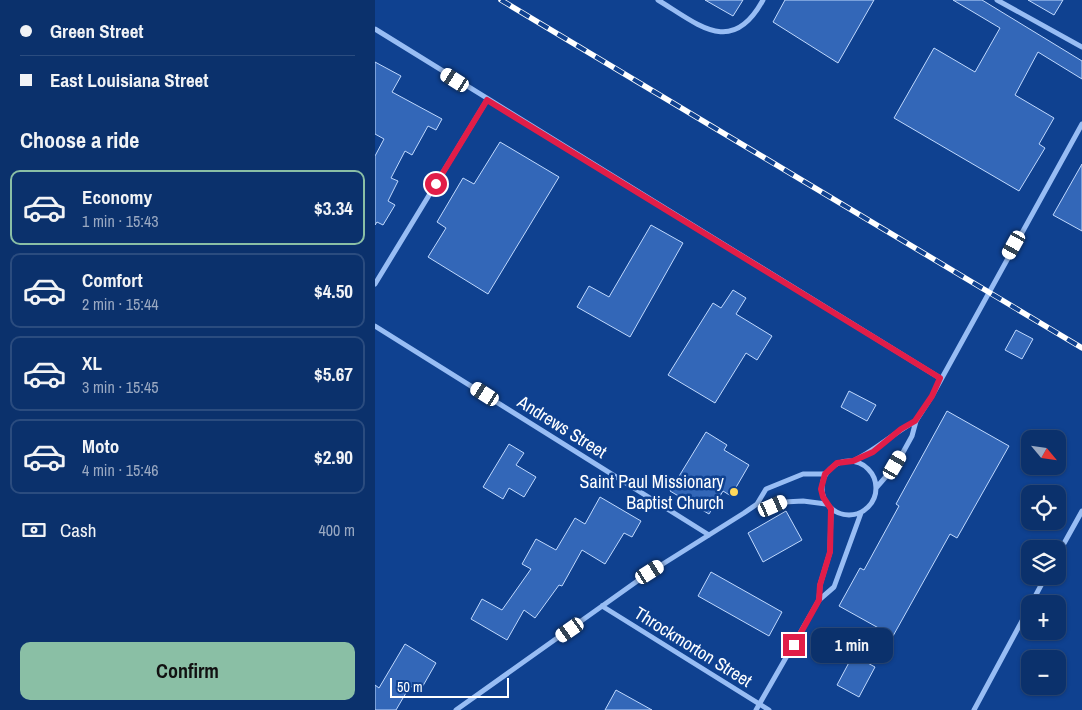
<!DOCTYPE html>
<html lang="en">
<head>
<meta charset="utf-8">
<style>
	:root { --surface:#0b316c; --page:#193d74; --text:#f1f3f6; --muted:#9aa9c2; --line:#2b4c7f; --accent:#8abfa5 }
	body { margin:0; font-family:"Archivo Narrow",sans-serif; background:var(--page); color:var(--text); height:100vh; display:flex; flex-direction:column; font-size:19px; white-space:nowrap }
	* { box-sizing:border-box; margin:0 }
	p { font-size:16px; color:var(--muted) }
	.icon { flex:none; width:28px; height:28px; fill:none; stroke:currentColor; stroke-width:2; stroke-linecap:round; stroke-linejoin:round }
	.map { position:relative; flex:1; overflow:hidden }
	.panel { display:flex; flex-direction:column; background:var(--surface); width:375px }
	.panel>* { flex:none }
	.banner { display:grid; align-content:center; height:110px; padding:0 20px; background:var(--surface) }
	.needle { width:32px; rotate:119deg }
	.fabs { position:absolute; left:646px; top:430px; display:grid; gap:10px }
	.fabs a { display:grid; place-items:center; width:45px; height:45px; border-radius:10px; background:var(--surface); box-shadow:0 1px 4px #0004,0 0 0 1px var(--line); font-size:25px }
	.scale { position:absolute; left:15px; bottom:12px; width:119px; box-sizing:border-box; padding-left:5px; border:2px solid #fff; border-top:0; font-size:14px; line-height:18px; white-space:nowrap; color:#fff; -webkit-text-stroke:4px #0f4190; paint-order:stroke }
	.end { position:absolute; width:22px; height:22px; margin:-11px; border:6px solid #e11d48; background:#fff; box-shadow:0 0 0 2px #fff }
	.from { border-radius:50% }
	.bubble { position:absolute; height:35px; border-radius:10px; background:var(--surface); box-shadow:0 1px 4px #0004,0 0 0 1px var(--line); font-size:16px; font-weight:700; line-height:35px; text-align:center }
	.car { position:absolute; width:15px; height:30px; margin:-15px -8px; border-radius:6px; box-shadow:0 0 4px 1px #0007; background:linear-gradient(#fff 24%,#345 0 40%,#fff 0 76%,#345 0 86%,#fff 0) }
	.banner b { display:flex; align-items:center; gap:18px; height:48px; font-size:19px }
	.banner b+b { border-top:1px solid var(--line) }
	.banner i { width:12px; height:12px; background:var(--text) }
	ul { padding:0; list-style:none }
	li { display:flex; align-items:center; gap:15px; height:75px; margin:0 10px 8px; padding:0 10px; border:2px solid var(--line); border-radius:10px }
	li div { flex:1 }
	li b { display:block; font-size:19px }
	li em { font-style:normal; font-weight:700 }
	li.current { border-color:var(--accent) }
	li>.icon { width:45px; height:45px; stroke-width:1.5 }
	h2 { padding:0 20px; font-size:22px; line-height:60px }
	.pay { display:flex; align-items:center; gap:12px; height:55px; padding:0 20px; font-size:19px }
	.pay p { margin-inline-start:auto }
	.primary-button { display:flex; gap:10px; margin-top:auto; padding:10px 20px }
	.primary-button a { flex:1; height:58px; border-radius:10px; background:var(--accent); color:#111; font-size:20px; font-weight:700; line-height:58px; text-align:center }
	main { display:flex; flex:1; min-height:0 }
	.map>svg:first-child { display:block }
	.building { fill:#3367b8; stroke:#c0d9fe }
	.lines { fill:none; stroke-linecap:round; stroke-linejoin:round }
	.minor { stroke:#98bdf4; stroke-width:5 }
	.rail-casing { stroke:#fff; stroke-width:5.5 }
	.rail { stroke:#0f4190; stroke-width:4; stroke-dasharray:11; stroke-linecap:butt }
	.route { stroke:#e11d48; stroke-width:6 }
	.poi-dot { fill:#ffd85b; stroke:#0f4190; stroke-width:2 }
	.labels { text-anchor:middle; stroke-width:5; stroke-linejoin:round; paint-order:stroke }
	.street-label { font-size:18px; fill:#fff; stroke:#0f4190 }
	.poi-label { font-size:18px; fill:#fff; stroke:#0f4190; text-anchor:end }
</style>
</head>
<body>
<main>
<section class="panel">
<div class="banner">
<b><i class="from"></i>Green Street</b>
<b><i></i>East Louisiana Street</b>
</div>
<h2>Choose a ride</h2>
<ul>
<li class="current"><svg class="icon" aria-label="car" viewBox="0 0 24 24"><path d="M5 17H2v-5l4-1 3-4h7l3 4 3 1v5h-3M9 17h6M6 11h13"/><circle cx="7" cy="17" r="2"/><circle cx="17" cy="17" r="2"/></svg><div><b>Economy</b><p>1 min · 15:43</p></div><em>$3.34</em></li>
<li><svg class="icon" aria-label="car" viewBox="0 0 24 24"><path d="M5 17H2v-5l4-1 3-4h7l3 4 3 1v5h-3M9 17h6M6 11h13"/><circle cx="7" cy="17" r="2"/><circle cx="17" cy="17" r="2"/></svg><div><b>Comfort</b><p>2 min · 15:44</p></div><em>$4.50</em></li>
<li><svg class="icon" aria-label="car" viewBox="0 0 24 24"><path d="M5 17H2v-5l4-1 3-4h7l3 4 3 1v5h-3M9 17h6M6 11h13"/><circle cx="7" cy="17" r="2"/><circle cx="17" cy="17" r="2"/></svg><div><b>XL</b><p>3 min · 15:45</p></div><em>$5.67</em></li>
<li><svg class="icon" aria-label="car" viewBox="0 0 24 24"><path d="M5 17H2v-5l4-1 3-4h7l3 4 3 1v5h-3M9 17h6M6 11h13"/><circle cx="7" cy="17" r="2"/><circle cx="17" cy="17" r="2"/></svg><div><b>Moto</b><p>4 min · 15:46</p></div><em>$2.90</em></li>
</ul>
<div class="pay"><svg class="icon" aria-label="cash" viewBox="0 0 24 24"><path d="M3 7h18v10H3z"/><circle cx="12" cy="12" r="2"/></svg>Cash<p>400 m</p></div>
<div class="primary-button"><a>Confirm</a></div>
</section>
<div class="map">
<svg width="707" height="710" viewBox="0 0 707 710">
	<rect width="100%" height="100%" fill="#0f4190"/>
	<!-- building -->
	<path class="building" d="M330,0H368L358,16Z
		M410,0H499L463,63L398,22Z
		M578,0H607L707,61V79L663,52L640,95L679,118L664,144L670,148L644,191L519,118L559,48L600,72L625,28Z
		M653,0H688L679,15Z
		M0,62L26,76L17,92L67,119L61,130L53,126L37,155L30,151L16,178L23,181L13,201L20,205L8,225L2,222L0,225V156L9,139L0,134Z
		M125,142L184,177L113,294L53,257L71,228L62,222L88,178L99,184Z
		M707,164V231L678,215Z
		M276,225L308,243L255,337L202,307L214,286L234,297Z
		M358,290L371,298L361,314L397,336L382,360L371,353L340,403L293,375L338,303L346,308Z
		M641,330L658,339L647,359L630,350Z
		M474,391L501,405L492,421L466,407Z
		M572,411L634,446L582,538L575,534L518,636L464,606L485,568L489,570L524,506L521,504Z
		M331,432L352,445L349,450L374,465L356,496L348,491L334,514L295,491Z
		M134,444L149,453L141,465L161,477L149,497L134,488L128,499L108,487Z
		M225,497L266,521L257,537L249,533L230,564L207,550L187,586L184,585L160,618L149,610L132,640L96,619L107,599L127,610L156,569L147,564L161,539L181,550L200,518L210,524Z
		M411,511L427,540L388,562L373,533Z
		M336,572L407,612L394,636L323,596Z
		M30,644L61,663L45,691L35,686L21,710H0V685L4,688Z
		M478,655L500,667L484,697L462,685Z
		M241,690L277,710H230Z"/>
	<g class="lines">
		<!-- minor -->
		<path class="minor" d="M283,0C324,25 357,57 388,0
			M622,0L707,47
			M0,29L565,378
			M0,284L112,100
			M0,326L334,535
			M447 488a27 27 0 1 1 54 0a27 27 0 1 1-54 0Z
			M478,461C501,450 518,433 541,421
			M501,488L521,465L537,436L541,421L557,396L707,124
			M382,504L398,506L409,502L428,501L451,504
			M682,556L707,511
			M444,600L445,585L455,552L456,509
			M656,604L671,576
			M227,606L394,710
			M81,710L275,572L369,513L382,504L391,489L428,474H451
			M381,710L444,600L459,587L486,513
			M599,710L655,606"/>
		<defs>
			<path id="rail" d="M126,0L707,348"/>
		</defs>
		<!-- rail casing -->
		<use href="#rail" class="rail-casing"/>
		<!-- rail -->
		<use href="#rail" class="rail"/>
	</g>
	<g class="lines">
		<!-- route -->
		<path class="route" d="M61,184L112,100L565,378L557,396L540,421L526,429L498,452L478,461L462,463L450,474L446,489L448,497L456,509L455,552L445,585L444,600L419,645"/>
	</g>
	<!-- markers -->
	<circle class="poi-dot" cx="359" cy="492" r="5"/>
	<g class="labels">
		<!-- street labels -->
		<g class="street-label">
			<text transform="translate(187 427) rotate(32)" y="6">Andrews Street</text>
			<text transform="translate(318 647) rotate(32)" y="6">Throckmorton Street</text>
		</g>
		<!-- poi labels -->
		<g class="poi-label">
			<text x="349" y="488">Saint Paul Missionary<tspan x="349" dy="21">Baptist Church</tspan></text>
		</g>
	</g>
</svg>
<div class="fabs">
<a><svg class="needle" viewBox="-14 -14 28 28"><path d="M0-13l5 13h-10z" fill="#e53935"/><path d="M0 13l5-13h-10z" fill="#9aa9c2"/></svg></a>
<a><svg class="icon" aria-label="locate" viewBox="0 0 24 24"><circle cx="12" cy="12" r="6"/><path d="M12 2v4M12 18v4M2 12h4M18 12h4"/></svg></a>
<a><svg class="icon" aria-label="layers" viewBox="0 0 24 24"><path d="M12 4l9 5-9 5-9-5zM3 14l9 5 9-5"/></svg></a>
<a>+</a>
<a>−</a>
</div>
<div class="scale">50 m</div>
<i class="end from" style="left:61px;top:184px"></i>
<i class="end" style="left:419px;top:645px"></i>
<div class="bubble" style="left:436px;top:628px;width:82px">1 min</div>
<i class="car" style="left:80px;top:80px;rotate:302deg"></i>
<i class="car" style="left:639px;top:245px;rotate:209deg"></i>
<i class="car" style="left:110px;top:394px;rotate:302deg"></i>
<i class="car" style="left:520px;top:465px;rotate:30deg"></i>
<i class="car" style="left:398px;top:506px;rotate:66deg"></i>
<i class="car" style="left:275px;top:572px;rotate:58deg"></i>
<i class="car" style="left:195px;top:630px;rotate:235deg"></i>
</div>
</main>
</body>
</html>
